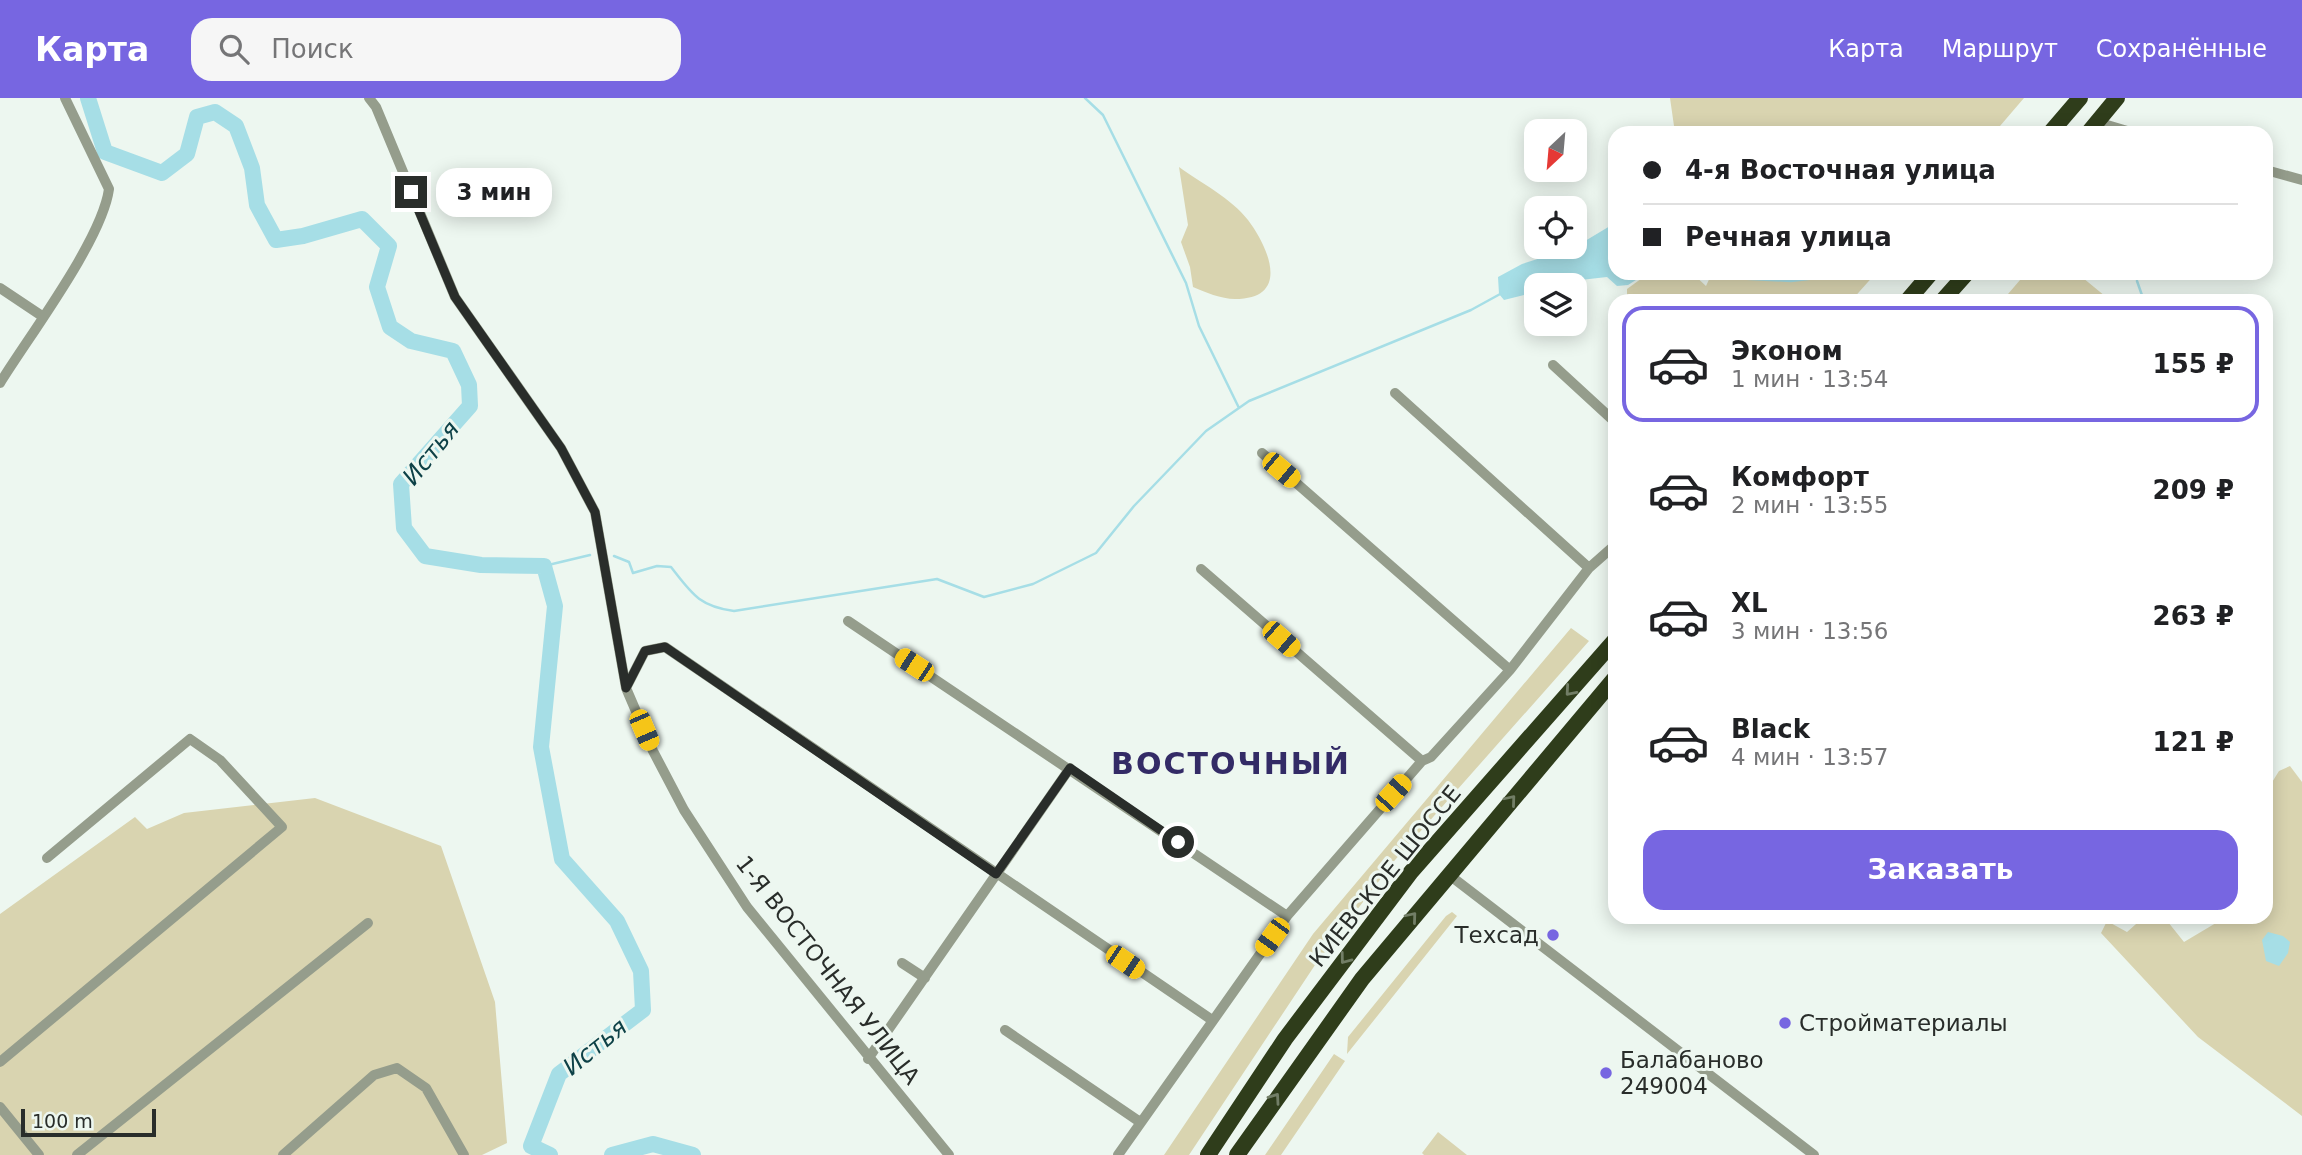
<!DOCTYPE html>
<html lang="ru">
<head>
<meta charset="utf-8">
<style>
	:root { --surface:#fff; --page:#f6f6f6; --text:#202124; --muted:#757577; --line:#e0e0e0; --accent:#7766e1 }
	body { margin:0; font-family:"DejaVu Sans",sans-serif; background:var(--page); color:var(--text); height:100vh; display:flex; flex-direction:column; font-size:26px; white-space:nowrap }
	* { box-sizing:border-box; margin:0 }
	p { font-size:23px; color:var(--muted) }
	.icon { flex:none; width:38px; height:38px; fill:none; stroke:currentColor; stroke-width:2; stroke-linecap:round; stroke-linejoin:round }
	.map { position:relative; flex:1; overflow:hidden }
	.panel { position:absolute; left:1608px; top:196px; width:665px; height:630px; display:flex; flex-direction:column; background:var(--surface); border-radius:21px; box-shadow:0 4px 18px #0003 }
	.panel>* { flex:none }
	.top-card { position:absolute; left:1608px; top:28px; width:665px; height:154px; border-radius:21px; box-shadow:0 4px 18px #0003; display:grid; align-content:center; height:154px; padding:0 35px; background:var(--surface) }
	.needle { width:46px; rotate:206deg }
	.fabs { position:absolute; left:1524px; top:21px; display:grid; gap:14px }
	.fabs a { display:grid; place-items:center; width:63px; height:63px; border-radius:14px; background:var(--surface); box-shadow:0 4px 18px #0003; font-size:35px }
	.scale { position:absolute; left:21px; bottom:18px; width:135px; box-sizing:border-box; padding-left:7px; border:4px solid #292d2a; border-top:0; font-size:19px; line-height:24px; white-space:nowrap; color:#292d2a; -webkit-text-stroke:5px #edf7f0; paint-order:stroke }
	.end { position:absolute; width:32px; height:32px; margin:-16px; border:9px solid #292d2a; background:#fff; box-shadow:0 0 0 4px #fff }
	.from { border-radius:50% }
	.bubble { position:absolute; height:49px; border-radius:21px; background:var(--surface); box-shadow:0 4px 18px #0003; font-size:23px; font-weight:700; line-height:49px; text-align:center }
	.car { position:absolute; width:21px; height:42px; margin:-21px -10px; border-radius:9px; box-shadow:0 0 5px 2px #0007; background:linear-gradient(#f5c518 24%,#345 0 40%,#f5c518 0 76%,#345 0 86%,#f5c518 0) }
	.top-card b { display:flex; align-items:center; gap:24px; height:66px; font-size:26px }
	.top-card b+b { border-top:2px solid var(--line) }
	.top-card i { width:18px; height:18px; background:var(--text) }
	ul { padding:12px 0 0; list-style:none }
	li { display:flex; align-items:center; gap:21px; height:116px; margin:0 14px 10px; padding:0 21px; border:4px solid transparent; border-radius:21px }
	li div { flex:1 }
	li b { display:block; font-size:26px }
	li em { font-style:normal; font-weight:700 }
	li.current { border-color:var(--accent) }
	li>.icon { width:63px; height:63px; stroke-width:1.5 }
	.cta { display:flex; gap:14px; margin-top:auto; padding:14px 35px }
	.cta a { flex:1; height:80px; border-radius:21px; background:var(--accent); color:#fff; font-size:28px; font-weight:700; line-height:80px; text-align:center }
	header { display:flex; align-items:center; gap:42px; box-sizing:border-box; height:98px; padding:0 35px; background:var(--accent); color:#fff }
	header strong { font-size:33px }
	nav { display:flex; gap:38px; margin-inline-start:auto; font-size:24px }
	.search { width:490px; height:63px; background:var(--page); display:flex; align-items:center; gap:18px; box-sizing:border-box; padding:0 24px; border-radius:21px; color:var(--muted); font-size:26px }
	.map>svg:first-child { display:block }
	.green { fill:#d9d4b0 }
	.water { fill:#a6dee6 }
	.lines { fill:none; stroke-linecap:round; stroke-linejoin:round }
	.stream { stroke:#a6dee6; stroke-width:2.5 }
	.river { stroke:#a6dee6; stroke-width:16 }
	.minor { stroke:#959d8c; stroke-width:10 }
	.highway { stroke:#2f3d1b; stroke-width:16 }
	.oneway { stroke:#727e66 }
	.route { stroke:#292d2a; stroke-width:9 }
	.poi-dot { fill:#7766e1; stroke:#edf7f0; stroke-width:2.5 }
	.labels { text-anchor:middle; stroke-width:6; stroke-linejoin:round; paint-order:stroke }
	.street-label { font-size:23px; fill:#292d2a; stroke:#edf7f0 }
	.poi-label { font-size:23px; fill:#292d2a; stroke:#edf7f0; text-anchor:start }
	.water-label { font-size:24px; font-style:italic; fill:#0d4147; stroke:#edf7f0 }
	.district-label { font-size:30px; font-weight:bold; letter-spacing:2px; fill:#332b66; stroke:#edf7f0 }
</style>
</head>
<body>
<header>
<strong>Карта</strong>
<div class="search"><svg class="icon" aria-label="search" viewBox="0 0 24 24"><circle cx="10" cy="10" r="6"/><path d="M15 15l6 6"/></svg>Поиск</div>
<nav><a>Карта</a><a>Маршрут</a><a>Сохранённые</a></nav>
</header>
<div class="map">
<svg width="2302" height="1057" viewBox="0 0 2302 1057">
	<rect width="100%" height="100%" fill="#edf7f0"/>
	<!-- green -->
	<path class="green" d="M1670,0H2024L1994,35H1675Z
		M1179,69C1201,85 1231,100 1248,122C1269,150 1291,201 1235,201C1221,201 1205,194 1193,189L1190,169L1181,144L1188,127Z
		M1649,175H1692L1706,188L1712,175H1876L1851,203L1627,200V191Z
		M2026,175H2077L2111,203H2002Z
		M1571,530L1589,543L1395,762L1315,867L1189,1057H1164L1313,836Z
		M2290,668L2302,684V1018L2198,939L2101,835L2107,823L2127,834L2144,819H2164L2184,844L2226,819H2266V694L2279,673Z
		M315,700L441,748L495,904L507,1045L482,1057H0V816L135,719L147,731L184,715Z
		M1452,814L1457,818L1347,956L1348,939L1446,818Z
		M1334,956L1345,963L1281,1057H1265Z
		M1438,1034L1467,1057H1424L1422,1055Z"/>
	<!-- water -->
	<path class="water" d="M1615,125V175H1647L1628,187L1617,188L1607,179L1536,187V194L1504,202L1499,196L1498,179L1522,166L1575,149Z
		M2268,834L2283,838L2290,844L2288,855L2279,868L2266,863L2262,842Z"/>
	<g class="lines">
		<!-- stream -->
		<path class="stream" d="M1085,0L1103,17L1186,185L1199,228L1239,310
			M1713,179L1791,183L1859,175
			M2137,183L2144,203
			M614,458L629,464L633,475L657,468L671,469C692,496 699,508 734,513L937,481L984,499L1033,486L1096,455L1134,408L1206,333L1249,303L1471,212L1502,195
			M544,468L590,457"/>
		<!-- river -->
		<path class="river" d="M88,0L105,54L162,75L187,56L197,19L215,14L236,28L252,70L257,107L276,142L303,138L362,121L389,148L377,189L390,229L411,243L453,253L469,287L470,308L401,386L404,430L425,458L481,467L544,468L555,508L541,649L562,761L617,823L641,873L643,912L559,976L531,1048L550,1057
			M612,1057L653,1046L693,1057"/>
		<!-- minor -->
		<path class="minor" d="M369,0L376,9L455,199L561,350L595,414L626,590L653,653L684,712L747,809L949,1057
			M2097,24L2134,35
			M2266,72L2302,82
			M0,190L42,218
			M1553,267L1615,324
			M0,285C29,238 102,142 109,91L65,0
			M1395,295L1589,470
			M1262,355L1510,572
			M1201,471L1422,663
			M848,523L1287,818
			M626,590L645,553L665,549L1212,922
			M1448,776L1814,1057
			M902,865L925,880
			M1005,932L1140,1024
			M868,961L1070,670
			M0,964L282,729L220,662L190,641L47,760
			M0,1009L39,1057
			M77,1057L368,825
			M283,1057L374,977L397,970L426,990L464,1057
			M1118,1057L1287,818L1422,663L1431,659L1510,572L1589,470L1615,447"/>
		<!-- highway -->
		<path class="highway" d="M2050,35L2080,0
			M2088,35L2117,0
			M1907,203L1931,175
			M1942,203L1967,175
			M1208,1057L1285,941L1411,774L1615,542
			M1237,1057L1362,881L1615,580"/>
	</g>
	<!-- one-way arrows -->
	<defs><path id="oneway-chevron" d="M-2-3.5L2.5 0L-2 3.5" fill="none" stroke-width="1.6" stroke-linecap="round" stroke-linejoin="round" transform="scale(1.75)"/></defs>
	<g class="oneway">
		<use href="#oneway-chevron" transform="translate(1570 593) rotate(131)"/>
		<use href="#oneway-chevron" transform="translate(1511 702) rotate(-50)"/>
		<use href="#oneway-chevron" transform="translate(1412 819) rotate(-50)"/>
		<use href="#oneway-chevron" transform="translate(1345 861) rotate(127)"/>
		<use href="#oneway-chevron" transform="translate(1275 1000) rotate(-55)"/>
	</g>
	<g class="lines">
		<!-- route -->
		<path class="route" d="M411,94L455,199L561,350L595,414L626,590L645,553L665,549L996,776L1070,670L1178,744"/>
	</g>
	<!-- markers -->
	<g class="poi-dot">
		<circle cx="1553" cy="837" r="7"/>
		<circle cx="1785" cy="925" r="7"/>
		<circle cx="1606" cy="975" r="7"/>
	</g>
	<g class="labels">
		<!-- street labels -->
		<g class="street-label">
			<text transform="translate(1385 778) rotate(-51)" y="8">КИЕВСКОЕ ШОССЕ</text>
			<text transform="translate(828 872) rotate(52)" y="8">1-Я ВОСТОЧНАЯ УЛИЦА</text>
		</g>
		<!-- poi labels -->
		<g class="poi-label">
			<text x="1539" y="845" text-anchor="end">Техсад</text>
			<text x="1799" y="933">Стройматериалы</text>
			<text x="1620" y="970">Балабаново<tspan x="1620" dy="26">249004</tspan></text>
		</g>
		<!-- water labels -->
		<g class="water-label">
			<text transform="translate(431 355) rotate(-51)" y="8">Истья</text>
			<text transform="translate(595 949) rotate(-39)" y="8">Истья</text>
		</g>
		<!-- district labels -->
		<g class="district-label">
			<text x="1231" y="676">ВОСТОЧНЫЙ</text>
		</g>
	</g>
</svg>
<div class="fabs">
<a><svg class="needle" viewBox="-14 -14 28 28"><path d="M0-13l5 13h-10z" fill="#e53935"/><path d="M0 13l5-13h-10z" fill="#757577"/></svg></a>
<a><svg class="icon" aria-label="locate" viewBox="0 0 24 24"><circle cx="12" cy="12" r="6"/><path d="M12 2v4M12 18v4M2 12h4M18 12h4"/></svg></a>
<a><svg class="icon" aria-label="layers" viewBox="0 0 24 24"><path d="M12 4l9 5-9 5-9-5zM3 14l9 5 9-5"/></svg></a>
</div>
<div class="scale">100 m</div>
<i class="end from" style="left:1178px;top:744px"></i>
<i class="end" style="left:411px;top:94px"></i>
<div class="bubble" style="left:436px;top:70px;width:116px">3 мин</div>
<i class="car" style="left:1281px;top:372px;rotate:130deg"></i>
<i class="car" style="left:1281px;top:541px;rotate:131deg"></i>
<i class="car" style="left:914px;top:567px;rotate:303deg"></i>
<i class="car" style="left:644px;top:632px;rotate:157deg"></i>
<i class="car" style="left:1393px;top:695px;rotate:42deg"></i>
<i class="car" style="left:1272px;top:839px;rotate:216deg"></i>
<i class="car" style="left:1125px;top:864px;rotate:124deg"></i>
<div class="top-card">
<b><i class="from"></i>4-я Восточная улица</b>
<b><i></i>Речная улица</b>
</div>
<section class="panel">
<ul>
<li class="current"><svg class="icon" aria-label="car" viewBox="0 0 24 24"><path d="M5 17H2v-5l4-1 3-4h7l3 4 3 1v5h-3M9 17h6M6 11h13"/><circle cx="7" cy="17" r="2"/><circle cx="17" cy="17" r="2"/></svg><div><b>Эконом</b><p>1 мин · 13:54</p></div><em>155 ₽</em></li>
<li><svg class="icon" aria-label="car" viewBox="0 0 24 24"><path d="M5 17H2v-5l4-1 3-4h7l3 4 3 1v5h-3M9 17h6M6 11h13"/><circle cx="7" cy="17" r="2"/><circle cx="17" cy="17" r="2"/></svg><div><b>Комфорт</b><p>2 мин · 13:55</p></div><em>209 ₽</em></li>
<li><svg class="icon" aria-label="car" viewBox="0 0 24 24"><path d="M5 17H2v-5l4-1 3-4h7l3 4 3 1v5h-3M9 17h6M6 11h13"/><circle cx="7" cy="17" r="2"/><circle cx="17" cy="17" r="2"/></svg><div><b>XL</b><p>3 мин · 13:56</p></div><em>263 ₽</em></li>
<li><svg class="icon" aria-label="car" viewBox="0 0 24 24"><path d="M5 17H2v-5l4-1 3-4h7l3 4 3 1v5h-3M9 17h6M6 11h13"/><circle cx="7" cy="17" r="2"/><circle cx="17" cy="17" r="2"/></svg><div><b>Black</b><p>4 мин · 13:57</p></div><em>121 ₽</em></li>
</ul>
<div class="cta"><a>Заказать</a></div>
</section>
</div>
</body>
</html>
